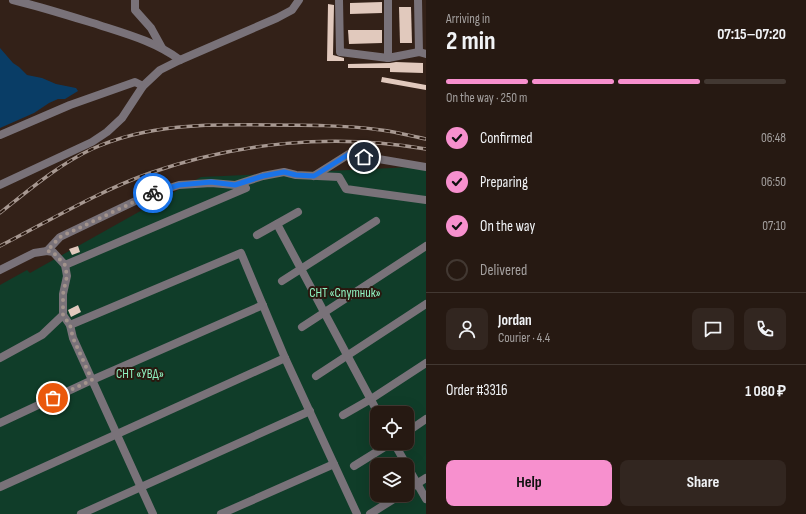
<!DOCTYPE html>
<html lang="en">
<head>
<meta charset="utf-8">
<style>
  :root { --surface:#261912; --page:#322620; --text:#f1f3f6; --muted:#a4a09f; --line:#423832; --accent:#f790ce }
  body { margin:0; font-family:"Sofia Sans Condensed",sans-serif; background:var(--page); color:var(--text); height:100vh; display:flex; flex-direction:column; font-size:15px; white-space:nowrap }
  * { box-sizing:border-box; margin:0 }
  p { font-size:13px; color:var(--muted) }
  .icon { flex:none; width:22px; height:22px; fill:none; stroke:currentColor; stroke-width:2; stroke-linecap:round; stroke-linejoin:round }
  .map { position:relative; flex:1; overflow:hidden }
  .details { display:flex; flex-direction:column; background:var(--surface); width:380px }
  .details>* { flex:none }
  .buttons { position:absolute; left:370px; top:406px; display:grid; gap:8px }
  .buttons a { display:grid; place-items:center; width:44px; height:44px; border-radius:8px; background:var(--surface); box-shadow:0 4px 16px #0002,0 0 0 1px var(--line); font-size:20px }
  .pin { position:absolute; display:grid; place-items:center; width:34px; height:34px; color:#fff; margin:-17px; border:2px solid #fff; border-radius:50%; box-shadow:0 1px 4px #0007 }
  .courier { position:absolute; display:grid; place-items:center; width:40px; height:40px; margin:-20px; border:3px solid #1a73e8; border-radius:50%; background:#fff; color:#222; box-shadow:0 1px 5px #0007 }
  .head em { font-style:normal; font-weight:700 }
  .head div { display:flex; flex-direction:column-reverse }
  .head { display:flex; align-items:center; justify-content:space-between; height:68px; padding:0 20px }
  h1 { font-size:26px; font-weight:700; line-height:30px }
  .bar { display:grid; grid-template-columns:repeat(4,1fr); gap:6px 4px; align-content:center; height:48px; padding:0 20px }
  .bar i { height:5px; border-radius:3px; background:var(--line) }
  .bar .selected { background:var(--accent) }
  .bar p { grid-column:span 4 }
  .line { display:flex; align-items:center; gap:10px; padding:0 20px; border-top:1px solid var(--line) }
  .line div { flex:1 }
  .round { display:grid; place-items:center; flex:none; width:42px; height:42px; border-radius:8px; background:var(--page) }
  ol { padding:0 20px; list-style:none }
  li { display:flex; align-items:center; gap:12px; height:44px }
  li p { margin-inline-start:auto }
  li .icon { padding:4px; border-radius:50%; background:var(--accent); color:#111; stroke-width:4 }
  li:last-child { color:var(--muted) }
  li i { width:22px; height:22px; border:2px solid var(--line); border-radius:50% }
  .button { display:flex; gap:8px; margin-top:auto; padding:8px 20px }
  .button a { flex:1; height:46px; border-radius:8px; background:var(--accent); color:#111; font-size:16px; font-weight:700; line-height:46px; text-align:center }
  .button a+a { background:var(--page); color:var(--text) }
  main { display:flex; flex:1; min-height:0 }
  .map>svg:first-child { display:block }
  .green { fill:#103d29; fill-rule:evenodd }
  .water { fill:#093d66 }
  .building { fill:#e1c9bd }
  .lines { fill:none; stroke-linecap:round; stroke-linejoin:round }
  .minor { stroke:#797279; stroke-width:8 }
  .rail-casing { stroke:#a79891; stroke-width:3.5 }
  .rail { stroke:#29180f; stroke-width:2; stroke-dasharray:6; stroke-linecap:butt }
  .done { stroke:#a2938c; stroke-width:4; stroke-dasharray:0 7.2 }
  .route { stroke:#1a73e8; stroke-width:5 }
  .labels { text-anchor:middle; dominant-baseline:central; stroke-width:4; stroke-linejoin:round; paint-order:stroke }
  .park-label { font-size:13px; fill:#8ff2c0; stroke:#29180f }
</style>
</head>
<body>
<main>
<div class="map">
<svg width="426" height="514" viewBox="0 0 426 514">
  <rect width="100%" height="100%" fill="#332118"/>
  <path class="green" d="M413 167 426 169V514H0V285L27 270 30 273 201 177ZM377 413H407V443H377ZM377 465H407V495H377Z"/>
  <path class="water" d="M0 48 13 63 19 67 27 75 42 78 56 84 76 88 78 91 65 99H58L49 103 34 113 0 128Z"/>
  <g class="building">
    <path d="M382 2V13L350 14V3Z"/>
    <path d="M328 4 334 5 333 55 344 58V61H327Z"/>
    <path d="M399 7H411L412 43H400Z"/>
    <path d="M348 30H382V43L349 44Z"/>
    <path d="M396 62 423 63V73L390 72V68H348V64L390 63Z"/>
    <path d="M382 77 426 85V90L381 82Z"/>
    <path d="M78 246 80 252 72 255 69 249Z"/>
    <path d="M78 305 81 312 71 317 68 310Z"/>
  </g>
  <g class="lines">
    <g class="minor">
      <path d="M13 0C42 7 70 16 99 25 127 34 156 42 180 60"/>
      <path d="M135 0V10L151 28 162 48"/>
      <path d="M339 0 340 52 388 58 419 52 426 54"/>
      <path d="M418 0 419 52"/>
      <path d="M388 58V0"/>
      <path d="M0 135 70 105 135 82 143 86"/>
      <path d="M314 176 349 154 426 167"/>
      <path d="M0 185 92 142 107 132 122 118 143 86 160 70 180 60 277 18 292 10 299 0"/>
      <path d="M277 224 378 413"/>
      <path d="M257 235 298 212"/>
      <path d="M47 251 53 252 65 265 67 276 63 294V315L70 325 73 338 153 514"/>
      <path d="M65 265 246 188"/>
      <path d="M0 270 34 253 47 251 60 237 150 194 179 185 211 183 235 185 263 176 284 172 296 175 339 177 346 189 426 200"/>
      <path d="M282 281 376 221"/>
      <path d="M70 325 241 253 285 358 357 514"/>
      <path d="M302 327 426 246"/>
      <path d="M0 358 42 335 63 315"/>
      <path d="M316 376 426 304"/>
      <path d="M343 415 371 399 426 363"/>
      <path d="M0 423 92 380 263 305"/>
      <path d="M407 432 426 419"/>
      <path d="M394 443 426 499"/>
      <path d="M354 466 391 443"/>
      <path d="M0 487 285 358"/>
      <path d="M407 490 426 478"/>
      <path d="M81 514 310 411"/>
      <path d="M221 514 334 464"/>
      <path d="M370 514 400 495"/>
    </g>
    <g class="rail-casing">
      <g id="rail">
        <path d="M0 213C29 190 58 165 92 149 147 124 207 124 267 125 305 125 344 125 381 130 396 132 411 136 426 139"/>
        <path d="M0 246C49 221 99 191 150 173 239 142 334 133 426 149"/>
      </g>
    </g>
    <use href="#rail" class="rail"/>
  </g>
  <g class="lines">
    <path class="done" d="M53 398 92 380 73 338 70 325 63 315V294L67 276 65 265 53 252 47 251 60 237 153 193"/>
    <path class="route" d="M153 193 179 185 211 182 235 185 263 176 284 172 296 175 314 176 349 154 364 157"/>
  </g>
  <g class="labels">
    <g class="park-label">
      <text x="345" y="293">СНТ «Спутник»</text>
      <text x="140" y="374">СНТ «УВД»</text>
    </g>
  </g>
</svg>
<div class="buttons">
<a><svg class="icon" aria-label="locate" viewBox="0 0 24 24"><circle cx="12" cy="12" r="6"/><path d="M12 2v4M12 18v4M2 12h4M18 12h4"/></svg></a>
<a><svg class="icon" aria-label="layers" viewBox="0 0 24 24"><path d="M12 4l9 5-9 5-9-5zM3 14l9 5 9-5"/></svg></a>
</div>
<div class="pin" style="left:53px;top:398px;background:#ea580c"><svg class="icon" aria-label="bag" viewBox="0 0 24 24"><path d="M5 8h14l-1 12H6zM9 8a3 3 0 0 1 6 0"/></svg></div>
<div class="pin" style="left:364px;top:157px;background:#1f2937"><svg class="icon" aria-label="home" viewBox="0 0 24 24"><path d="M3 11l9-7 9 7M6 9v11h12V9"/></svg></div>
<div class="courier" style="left:153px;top:193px"><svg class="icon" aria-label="bike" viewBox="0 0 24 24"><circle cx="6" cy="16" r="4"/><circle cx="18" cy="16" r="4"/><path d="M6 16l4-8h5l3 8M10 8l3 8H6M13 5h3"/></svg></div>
</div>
<section class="details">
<div class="head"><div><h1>2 min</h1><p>Arriving in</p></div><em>07:15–07:20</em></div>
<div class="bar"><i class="selected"></i><i class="selected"></i><i class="selected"></i><i></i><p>On the way · 250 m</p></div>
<ol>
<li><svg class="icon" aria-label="check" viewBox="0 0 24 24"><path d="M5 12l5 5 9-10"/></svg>Confirmed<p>06:48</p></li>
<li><svg class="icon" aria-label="check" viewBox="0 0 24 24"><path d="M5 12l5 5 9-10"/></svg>Preparing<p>06:50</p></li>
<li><svg class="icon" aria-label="check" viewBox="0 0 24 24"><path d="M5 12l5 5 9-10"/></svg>On the way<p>07:10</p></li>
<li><i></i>Delivered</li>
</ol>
<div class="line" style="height:72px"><a class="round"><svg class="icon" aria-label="person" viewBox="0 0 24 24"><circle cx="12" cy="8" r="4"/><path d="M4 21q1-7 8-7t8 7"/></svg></a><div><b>Jordan</b><p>Courier · 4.4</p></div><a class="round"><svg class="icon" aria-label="chat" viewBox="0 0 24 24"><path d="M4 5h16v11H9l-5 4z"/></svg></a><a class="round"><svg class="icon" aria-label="phone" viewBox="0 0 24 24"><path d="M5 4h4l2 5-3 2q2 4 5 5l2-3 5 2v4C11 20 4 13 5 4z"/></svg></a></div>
<div class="line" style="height:52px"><div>Order #3316</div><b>1 080 ₽</b></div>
<div class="button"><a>Help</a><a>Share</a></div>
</section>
</main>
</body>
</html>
